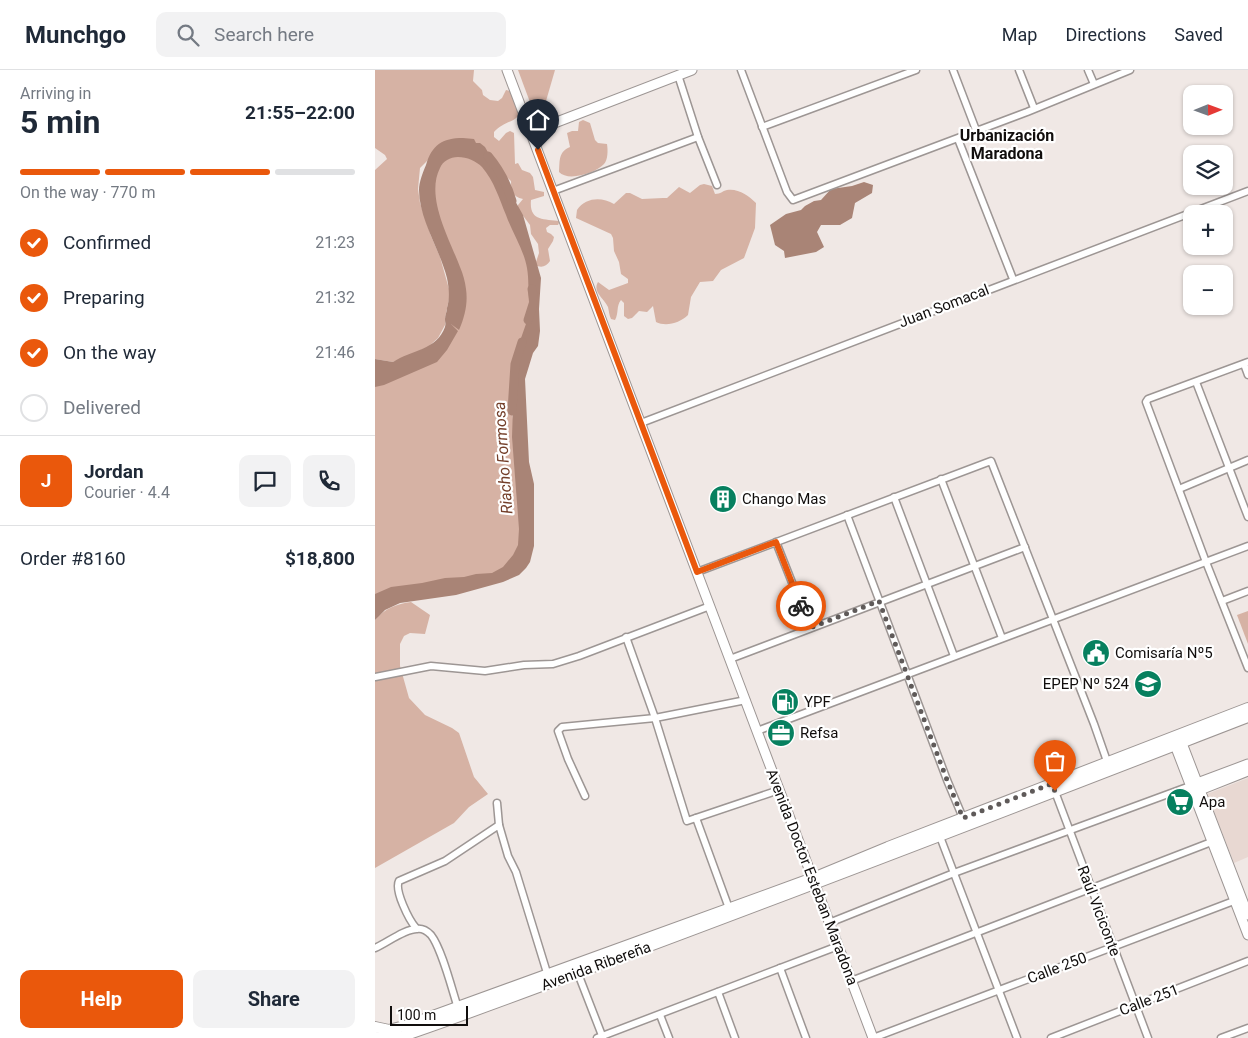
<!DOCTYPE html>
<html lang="en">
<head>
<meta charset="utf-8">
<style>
  :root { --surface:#fff; --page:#f2f2f3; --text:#1f2937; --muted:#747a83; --line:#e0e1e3; --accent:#ea580c }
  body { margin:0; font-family:Roboto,sans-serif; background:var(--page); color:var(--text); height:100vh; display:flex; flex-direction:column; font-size:19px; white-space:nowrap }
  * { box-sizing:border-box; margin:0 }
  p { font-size:16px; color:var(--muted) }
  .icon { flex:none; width:28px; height:28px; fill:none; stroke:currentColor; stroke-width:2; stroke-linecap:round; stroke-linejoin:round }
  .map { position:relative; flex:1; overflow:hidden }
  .side { display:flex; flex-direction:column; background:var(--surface); width:375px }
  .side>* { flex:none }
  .needle { width:32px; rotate:89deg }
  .controls { position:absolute; left:808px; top:15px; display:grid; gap:10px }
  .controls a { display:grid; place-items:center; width:50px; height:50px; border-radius:10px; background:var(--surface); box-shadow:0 1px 4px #0004; font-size:25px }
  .scale { position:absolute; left:15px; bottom:12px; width:78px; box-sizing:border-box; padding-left:5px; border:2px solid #110e0d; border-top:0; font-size:14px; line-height:18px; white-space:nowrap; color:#110e0d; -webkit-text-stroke:4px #fff; paint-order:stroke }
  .pin { position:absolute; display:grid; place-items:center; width:42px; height:42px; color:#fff; margin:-51px -21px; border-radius:50% 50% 50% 0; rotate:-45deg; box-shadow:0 0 5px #0007 }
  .pin .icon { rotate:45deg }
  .courier { position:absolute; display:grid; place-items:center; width:50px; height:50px; margin:-25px; border:4px solid #ea580c; border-radius:50%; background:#fff; color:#222; box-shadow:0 1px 6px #0007 }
  .overview em { font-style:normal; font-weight:700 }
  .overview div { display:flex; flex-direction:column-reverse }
  .overview { display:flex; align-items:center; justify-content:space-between; height:85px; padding:0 20px }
  h1 { font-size:32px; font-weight:700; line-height:38px }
  .bar { display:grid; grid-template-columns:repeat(4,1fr); gap:8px 5px; align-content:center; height:60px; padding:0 20px }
  .bar i { height:6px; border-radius:4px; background:var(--line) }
  .bar .on { background:var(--accent) }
  .bar p { grid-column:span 4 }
  .line { display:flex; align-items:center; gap:12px; padding:0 20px; border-top:1px solid var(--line) }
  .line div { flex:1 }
  .round { display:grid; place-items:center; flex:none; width:52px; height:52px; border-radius:10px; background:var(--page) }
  ol { padding:0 20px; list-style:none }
  li { display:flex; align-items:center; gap:15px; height:55px }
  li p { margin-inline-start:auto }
  li .icon { padding:5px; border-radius:50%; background:var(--accent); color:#fff; stroke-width:4 }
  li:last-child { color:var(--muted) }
  li i { width:28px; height:28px; border:2px solid var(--line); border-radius:50% }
  .cta { display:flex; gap:10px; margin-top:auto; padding:10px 20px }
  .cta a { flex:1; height:58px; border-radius:10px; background:var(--accent); color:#fff; font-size:20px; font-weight:700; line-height:58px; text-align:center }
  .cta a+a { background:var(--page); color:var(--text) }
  header { display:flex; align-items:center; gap:30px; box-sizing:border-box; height:70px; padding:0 25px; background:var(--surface); border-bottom:1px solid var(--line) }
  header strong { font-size:24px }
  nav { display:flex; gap:28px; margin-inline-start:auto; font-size:18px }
  .search { width:350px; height:45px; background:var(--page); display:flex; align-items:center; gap:12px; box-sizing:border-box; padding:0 18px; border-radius:10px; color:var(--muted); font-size:19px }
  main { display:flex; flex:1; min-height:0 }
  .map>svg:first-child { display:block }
  .built { fill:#e8d8d2 }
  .green { fill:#d6b2a4 }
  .water { fill:#a98476 }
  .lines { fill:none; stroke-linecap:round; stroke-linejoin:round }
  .river { stroke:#a98476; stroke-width:9 }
  .minor-casing { stroke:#9d9694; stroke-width:9 }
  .secondary-casing { stroke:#9d9694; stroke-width:11 }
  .primary-casing { stroke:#9d9694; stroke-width:12 }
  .minor { stroke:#fff; stroke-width:6 }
  .secondary { stroke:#fff; stroke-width:9 }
  .primary { stroke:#fff; stroke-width:10 }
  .done { stroke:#5f5a59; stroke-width:5; stroke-dasharray:0 9 }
  .route { stroke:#ea580c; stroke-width:6 }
  .labels { text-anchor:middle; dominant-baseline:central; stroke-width:4.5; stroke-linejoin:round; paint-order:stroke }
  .street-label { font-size:15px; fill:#110e0d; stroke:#fff }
  .poi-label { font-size:15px; fill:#110e0d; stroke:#fff; text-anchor:start }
  .neighbourhood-label { font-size:16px; font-weight:bold; fill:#110e0d; stroke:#fff }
  .water-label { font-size:16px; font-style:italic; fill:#743f2a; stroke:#fff }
</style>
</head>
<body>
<header>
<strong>Munchgo</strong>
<div class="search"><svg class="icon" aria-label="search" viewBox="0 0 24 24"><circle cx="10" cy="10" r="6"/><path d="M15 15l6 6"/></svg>Search here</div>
<nav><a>Map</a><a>Directions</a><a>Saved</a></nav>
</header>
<main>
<section class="side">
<div class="overview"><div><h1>5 min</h1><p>Arriving in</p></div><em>21:55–22:00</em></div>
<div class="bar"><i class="on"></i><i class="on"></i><i class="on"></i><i></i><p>On the way · 770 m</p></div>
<ol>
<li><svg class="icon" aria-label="check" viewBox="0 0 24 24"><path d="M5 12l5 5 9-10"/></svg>Confirmed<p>21:23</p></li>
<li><svg class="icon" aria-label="check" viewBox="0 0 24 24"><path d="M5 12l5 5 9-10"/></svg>Preparing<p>21:32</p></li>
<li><svg class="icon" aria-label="check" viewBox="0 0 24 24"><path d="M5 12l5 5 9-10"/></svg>On the way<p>21:46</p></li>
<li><i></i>Delivered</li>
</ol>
<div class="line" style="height:90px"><b class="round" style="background:var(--accent);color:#fff">J</b><div><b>Jordan</b><p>Courier · 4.4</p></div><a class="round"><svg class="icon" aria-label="chat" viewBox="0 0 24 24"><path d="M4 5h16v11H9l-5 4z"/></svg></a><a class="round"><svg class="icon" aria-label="phone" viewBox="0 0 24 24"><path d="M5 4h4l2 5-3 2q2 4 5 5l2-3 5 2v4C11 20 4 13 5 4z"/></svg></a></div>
<div class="line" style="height:65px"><div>Order #8160</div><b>$18,800</b></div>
<div class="cta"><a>Help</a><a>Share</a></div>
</section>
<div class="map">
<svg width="873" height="968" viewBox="0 0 873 968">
  <rect width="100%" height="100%" fill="#f0e8e5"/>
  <path class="built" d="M873 708V787L859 793 832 724Z"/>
  <g class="green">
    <path d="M0 0H99L98 11 107 20 108 25 115 30 123 31 127 28 131 20 135 21C157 56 134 45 119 62V67L124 71 131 63 135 61 139 63 140 94 143 93 147 100 155 103 158 107 160 120 169 122V126L156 130C154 151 168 149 185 151L183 155H175L171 158 172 162 176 164 179 167 178 171 173 179 175 191C171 197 166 198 160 195L164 183 163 174 156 164 155 155 143 139V135L148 129C137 127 136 120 136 111L124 100 153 183 159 231 140 294 137 339 149 464 131 501 0 540V310L38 292 74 263 79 248 81 234 53 136 57 86 45 98 43 119 45 133 56 166 65 187 74 219V229L70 248V255L63 268 53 277 18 292 0 289V100L12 89 10 85 0 78Z"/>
    <path d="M143 0H180L171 31 159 43Z"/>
    <path d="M208 50 215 53 220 70 223 73 232 74C233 80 233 90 229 94 221 103 193 112 184 102 185 91 183 82 195 77L192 63 197 61H203L204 52Z"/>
    <path d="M329 114 337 116 340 124C346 124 347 121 352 120 363 118 374 126 381 133L380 158 369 188 346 200 338 211 325 212 316 227 313 245C305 253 291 257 281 252L278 236 272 242 264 241 257 248 253 249 249 246V233L246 230C241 236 244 243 240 250L236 249C234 245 234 241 233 237 229 228 217 222 223 212L234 220 253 213V209L246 204 244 192 239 181 238 168 236 164 201 148 202 140C211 127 227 127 239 134L251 123H255L267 129 288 128H292L304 117 315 123 325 115Z"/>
    <path d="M36 532 55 545 50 564 35 563 29 566 25 574V596L34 628 50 645 77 658 84 663 99 707 113 724 94 737 79 753 0 798V550C10 538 22 534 36 532Z"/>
    <path d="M873 541V574L862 545Z"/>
  </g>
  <g class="water">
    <path d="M88 68 99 69 101 73H105L110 77 148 145 166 208 164 239 165 261 163 276 158 283 150 309 154 392 159 414V476L155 492 151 498 144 505 128 512 81 525 25 533 10 540 0 550V524L16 517 47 513 70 508 89 507 101 504 117 503 128 497 138 485 143 475 144 459 137 367 139 307 145 271 159 231 154 232C153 221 154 209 152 198 149 180 137 162 131 145 124 128 119 111 107 97 101 91 92 87 83 87 75 87 68 91 65 98 50 127 75 170 85 197 88 204 90 211 91 219 93 233 90 246 84 260L76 254 83 261 72 280 62 292 9 315 0 317V289L18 292C36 280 62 280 70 257 71 253 70 253 70 249 70 245 72 242 72 238 75 228 74 218 72 208 65 180 44 149 44 120 44 112 48 102 51 95 57 75 67 68 88 68Z"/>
    <path d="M489 112 498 115 497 123 480 133 477 148 465 155H446L442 162 449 177 441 182 410 188 409 181 400 175 395 155 411 144 426 140 430 136 439 131 446 130 456 119 477 116Z"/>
  </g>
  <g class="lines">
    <g class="river">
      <path d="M113 86C124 99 132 114 137 131"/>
      <path d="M153 250 159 231 157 219"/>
      <path d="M137 341 140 294 147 272"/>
    </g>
    <g class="minor-casing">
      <g id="minor">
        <path d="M366 0 412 122 418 130 652 42 755 0"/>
        <path d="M578 0 601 60"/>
        <path d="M644 0 659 38"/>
        <path d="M713 0 719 14"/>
        <path d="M303 5 323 67 342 115"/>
        <path d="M387 57 541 0"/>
        <path d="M583 69 638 209"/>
        <path d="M178 121 323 67"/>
        <path d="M873 292 773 329 771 332 831 492 873 598"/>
        <path d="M869 294 873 305"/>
        <path d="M821 312 873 447"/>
        <path d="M266 353 873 121"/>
        <path d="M566 409 627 568"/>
        <path d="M804 419 873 390"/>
        <path d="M519 427 579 586"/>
        <path d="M472 445 572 710 588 748"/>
        <path d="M401 472 435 558"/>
        <path d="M322 502 616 391 719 654 733 694"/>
        <path d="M847 531 873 521"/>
        <path d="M251 567 280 648 312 751 404 720"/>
        <path d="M355 589 650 477"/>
        <path d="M0 607 56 596 110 601 149 595 178 594 204 586 335 536"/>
        <path d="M382 661 873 476"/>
        <path d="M679 719 773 968"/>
        <path d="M210 726 193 689 183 661 187 657 280 648 371 630"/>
        <path d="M122 733 124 755"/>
        <path d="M321 748 355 841"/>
        <path d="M564 764 642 968"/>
        <path d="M454 853 579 803 815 716"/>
        <path d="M41 858C34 850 19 820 24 811L70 791 124 755 133 786 141 802 173 906"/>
        <path d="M0 878C12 873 29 859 42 859 48 858 52 861 56 865 67 879 77 920 83 938"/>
        <path d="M405 898 431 968"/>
        <path d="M202 901 228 968"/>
        <path d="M476 911 839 771"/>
        <path d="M343 922 360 968"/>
        <path d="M285 945 294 968"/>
        <path d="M222 968 463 876"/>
        <path d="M498 968 864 829"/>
        <path d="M676 968 873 891"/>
        <path d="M846 968 873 958"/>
      </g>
    </g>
    <g class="secondary-casing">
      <g id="secondary">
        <path d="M132 0 498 968"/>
        <path d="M156 62 317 0"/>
        <path d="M805 668 873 845"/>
        <path d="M798 670 873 865"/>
        <path d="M817 715 873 694"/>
        <path d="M820 722 873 701"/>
      </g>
    </g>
    <g class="primary-casing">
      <g id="primary">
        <path d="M0 957 14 960 33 955 438 808 513 777 873 638"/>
        <path d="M0 967 16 968 28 966C99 942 168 915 237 890 450 811 661 729 873 647"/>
      </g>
    </g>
    <use href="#minor" class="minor"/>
    <use href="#secondary" class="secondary"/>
    <use href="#primary" class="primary"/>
  </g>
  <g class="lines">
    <path class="done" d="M426 536 435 558 504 531 572 710 588 748 676 714 680 721"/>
    <path class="route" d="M163 80 322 502 401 472 426 536"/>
  </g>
  <defs>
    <g id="building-disc" transform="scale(1.4375)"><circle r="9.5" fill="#07805f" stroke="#fff"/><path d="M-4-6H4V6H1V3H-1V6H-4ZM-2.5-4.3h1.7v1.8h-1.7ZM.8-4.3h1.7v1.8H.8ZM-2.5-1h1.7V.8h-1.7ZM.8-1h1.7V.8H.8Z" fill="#fff"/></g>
    <g id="civic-disc" transform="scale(1.4375)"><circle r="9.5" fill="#07805f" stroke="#fff"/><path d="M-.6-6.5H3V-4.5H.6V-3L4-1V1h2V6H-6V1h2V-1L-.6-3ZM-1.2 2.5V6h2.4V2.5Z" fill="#fff"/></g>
    <g id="school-disc" transform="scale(1.4375)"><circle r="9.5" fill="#07805f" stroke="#fff"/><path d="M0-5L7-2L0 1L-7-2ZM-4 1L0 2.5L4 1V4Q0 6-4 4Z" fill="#fff"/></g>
    <g id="fuel-disc" transform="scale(1.4375)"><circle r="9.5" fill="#07805f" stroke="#fff"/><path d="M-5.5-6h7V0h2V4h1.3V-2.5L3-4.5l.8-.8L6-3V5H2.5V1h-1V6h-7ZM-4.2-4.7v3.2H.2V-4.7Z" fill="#fff"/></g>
    <g id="office-disc" transform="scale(1.4375)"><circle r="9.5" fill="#07805f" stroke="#fff"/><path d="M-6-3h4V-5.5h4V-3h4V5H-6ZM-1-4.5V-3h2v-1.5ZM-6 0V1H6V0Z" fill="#fff"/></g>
    <g id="supermarket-disc" transform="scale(1.4375)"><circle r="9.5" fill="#07805f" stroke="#fff"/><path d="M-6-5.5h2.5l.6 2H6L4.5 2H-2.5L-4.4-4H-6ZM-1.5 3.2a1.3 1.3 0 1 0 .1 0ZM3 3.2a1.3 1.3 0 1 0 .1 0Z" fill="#fff"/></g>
  </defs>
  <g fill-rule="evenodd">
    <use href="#building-disc" x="348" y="429"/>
    <use href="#civic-disc" x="721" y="583"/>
    <use href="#school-disc" x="773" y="614"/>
    <use href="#fuel-disc" x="410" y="632"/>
    <use href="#office-disc" x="406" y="663"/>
    <use href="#supermarket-disc" x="805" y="732"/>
  </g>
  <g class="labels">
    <g class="street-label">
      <text transform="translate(569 236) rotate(-21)">Juan Somacal</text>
      <text transform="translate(437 807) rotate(69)">Avenida Doctor Esteban Maradona</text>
      <text transform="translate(724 841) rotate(69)">Raúl Viciconte</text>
      <text transform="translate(221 896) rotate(-20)">Avenida Ribereña</text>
      <text transform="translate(682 898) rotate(-21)">Calle 250</text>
      <text transform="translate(774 930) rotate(-21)">Calle 251</text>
    </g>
    <g class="poi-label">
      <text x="367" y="429">Chango Mas</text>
      <text x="740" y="583">Comisaría Nº5</text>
      <text x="754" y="614" text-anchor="end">EPEP Nº 524</text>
      <text x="429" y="632">YPF</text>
      <text x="425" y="663">Refsa</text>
      <text x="824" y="732">Apa</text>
    </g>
    <g class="neighbourhood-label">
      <text x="632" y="65">Urbanización<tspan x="632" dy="18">Maradona</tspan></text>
    </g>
    <g class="water-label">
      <text transform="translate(128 388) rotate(-94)">Riacho Formosa</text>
    </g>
  </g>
</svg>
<div class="controls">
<a><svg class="needle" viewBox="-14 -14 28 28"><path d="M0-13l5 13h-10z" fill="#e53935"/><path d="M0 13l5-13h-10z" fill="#747a83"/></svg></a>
<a><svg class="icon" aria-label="layers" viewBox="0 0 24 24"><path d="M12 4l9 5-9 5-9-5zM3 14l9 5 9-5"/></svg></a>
<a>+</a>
<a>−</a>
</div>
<div class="scale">100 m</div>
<div class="pin" style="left:680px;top:721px;background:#ea580c"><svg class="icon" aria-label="bag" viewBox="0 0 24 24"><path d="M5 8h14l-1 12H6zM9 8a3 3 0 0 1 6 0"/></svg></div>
<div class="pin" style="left:163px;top:80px;background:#1f2937"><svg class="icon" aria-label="home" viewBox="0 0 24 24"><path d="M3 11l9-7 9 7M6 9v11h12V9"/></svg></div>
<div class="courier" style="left:426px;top:536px"><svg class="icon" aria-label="bike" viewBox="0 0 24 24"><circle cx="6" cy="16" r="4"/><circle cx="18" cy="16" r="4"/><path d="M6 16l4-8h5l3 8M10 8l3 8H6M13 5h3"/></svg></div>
</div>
</main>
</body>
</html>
